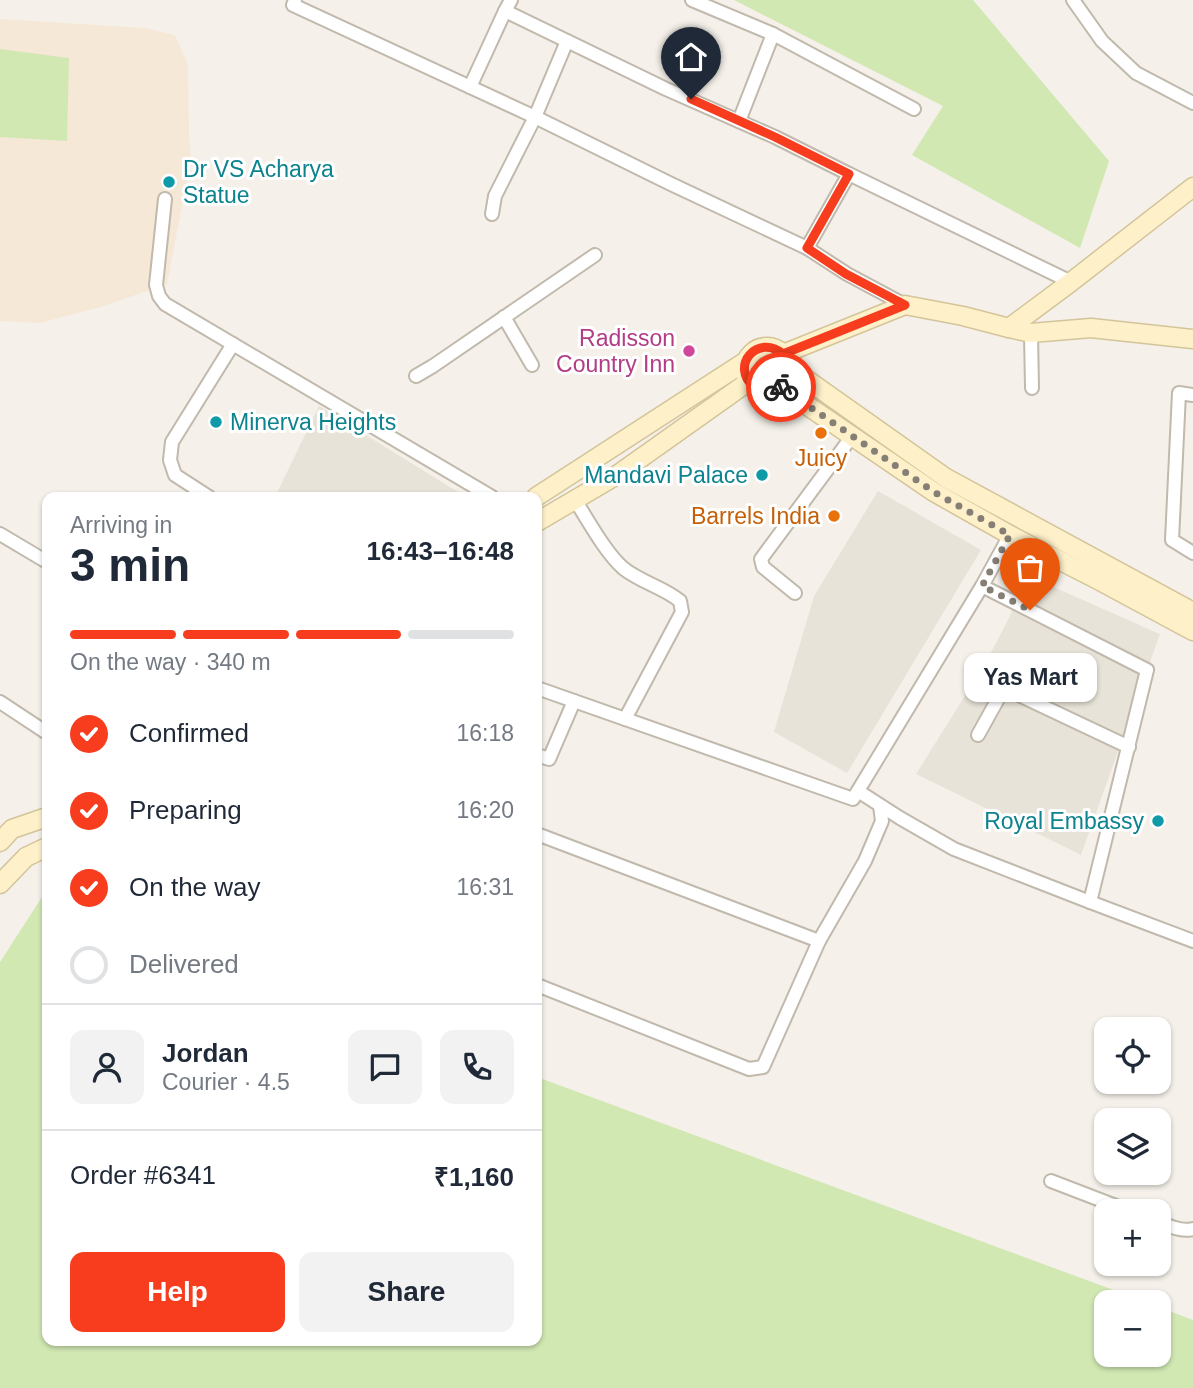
<!DOCTYPE html>
<html lang="en">
<head>
<meta charset="utf-8">
<style>
  :root { --surface:#fff; --page:#f2f2f3; --text:#1f2937; --muted:#747a83; --line:#e0e1e3; --accent:#f73d1e }
  body { margin:0; font-family:Helvetica,sans-serif; background:var(--page); color:var(--text); height:100vh; display:flex; flex-direction:column; font-size:26px; white-space:nowrap }
  * { box-sizing:border-box; margin:0 }
  p { font-size:23px; color:var(--muted) }
  .icon { flex:none; width:38px; height:38px; fill:none; stroke:currentColor; stroke-width:2; stroke-linecap:round; stroke-linejoin:round }
  .map { position:relative; flex:1; overflow:hidden }
  .side { position:absolute; left:42px; top:492px; width:500px; height:854px; display:flex; flex-direction:column; background:var(--surface); border-radius:14px; box-shadow:0 2px 5px #0004 }
  .side>* { flex:none }
  .tools { position:absolute; left:1094px; top:1017px; display:grid; gap:14px }
  .tools a { display:grid; place-items:center; width:77px; height:77px; border-radius:14px; background:var(--surface); box-shadow:0 2px 5px #0004; font-size:35px }
  .pin { position:absolute; display:grid; place-items:center; width:60px; height:60px; color:#fff; margin:-72px -30px; border-radius:50% 50% 50% 0; rotate:-45deg; box-shadow:0 0 7px #0007 }
  .pin .icon { rotate:45deg }
  .courier { position:absolute; display:grid; place-items:center; width:70px; height:70px; margin:-35px; border:5px solid #f73d1e; border-radius:50%; background:#fff; color:#222; box-shadow:0 2px 9px #0007 }
  .bubble { position:absolute; height:49px; border-radius:14px; background:var(--surface); box-shadow:0 2px 5px #0004; font-size:23px; font-weight:800; line-height:49px; text-align:center }
  .head em { font-style:normal; font-weight:800 }
  .head div { display:flex; flex-direction:column-reverse }
  .head { display:flex; align-items:center; justify-content:space-between; height:119px; padding:0 28px }
  h1 { font-size:46px; font-weight:800; line-height:52px }
  .bar { display:grid; grid-template-columns:repeat(4,1fr); gap:10px 7px; align-content:center; height:84px; padding:0 28px }
  .bar i { height:9px; border-radius:5px; background:var(--line) }
  .bar .current { background:var(--accent) }
  .bar p { grid-column:span 4 }
  .line { display:flex; align-items:center; gap:18px; padding:0 28px; border-top:2px solid var(--line) }
  .line div { flex:1 }
  .round { display:grid; place-items:center; flex:none; width:74px; height:74px; border-radius:14px; background:var(--page) }
  ol { padding:0 28px; list-style:none }
  li { display:flex; align-items:center; gap:21px; height:77px }
  li p { margin-inline-start:auto }
  li .icon { padding:7px; border-radius:50%; background:var(--accent); color:#fff; stroke-width:4 }
  li:last-child { color:var(--muted) }
  li i { width:38px; height:38px; border:4px solid var(--line); border-radius:50% }
  .primary-button { display:flex; gap:14px; margin-top:auto; padding:14px 28px }
  .primary-button a { flex:1; height:80px; border-radius:14px; background:var(--accent); color:#fff; font-size:28px; font-weight:800; line-height:80px; text-align:center }
  .primary-button a+a { background:var(--page); color:var(--text) }
  .map>svg:first-child { display:block }
  .residential { fill:#e8e3d8 }
  .commercial { fill:#f6e8d6 }
  .green { fill:#d1e8b3 }
  .lines { fill:none; stroke-linecap:round; stroke-linejoin:round }
  .street-casing { stroke:#c0b9ac; stroke-width:16 }
  .secondary-casing { stroke:#d4c49a; stroke-width:21 }
  .street { stroke:#fff; stroke-width:12 }
  .secondary { stroke:#fef1ca; stroke-width:18 }
  .done { stroke:#857f76; stroke-width:7; stroke-dasharray:0 12.6 }
  .route { stroke:#f73d1e; stroke-width:9 }
  .culture-dot { fill:#0f9aa8; stroke:#fff; stroke-width:2.5 }
  .hotel-dot { fill:#d1479c; stroke:#fff; stroke-width:2.5 }
  .food-dot { fill:#e8710a; stroke:#fff; stroke-width:2.5 }
  .labels { text-anchor:middle; dominant-baseline:central; stroke-width:6; stroke-linejoin:round; paint-order:stroke }
  .culture-label { font-size:23px; fill:#0d838f; stroke:#fff; text-anchor:start }
  .hotel-label { font-size:23px; fill:#b23c85; stroke:#fff; text-anchor:end }
  .food-label { font-size:23px; fill:#c56008; stroke:#fff }
</style>
</head>
<body>
<div class="map">
<svg width="1193" height="1388" viewBox="0 0 1193 1388">
  <rect width="100%" height="100%" fill="#f5f1ea"/>
  <g class="residential">
    <path d="M319 406 466 497H275Z"/>
    <path d="M878 491 981 550 847 773 774 732 814 596Z"/>
    <path d="M1024 574 1160 634 1081 855 916 774 986 662 1010 616Z"/>
  </g>
  <path class="commercial" d="M0 19 145 28 175 35 188 65 189 135 191 159 167 284 101 307 40 323 0 321Z"/>
  <g class="green">
    <path d="M734 0H973L1109 161 1080 248 912 155 943 106Z"/>
    <path d="M0 49 69 58 67 141 0 137Z"/>
    <path d="M44 894 47 895V1340H537V1077L1146 1302H1106V1354H1158L1159 1307 1193 1320V1388H0V962Z"/>
  </g>
  <g class="lines">
    <g class="street-casing">
      <g id="street">
        <path d="M295 0 293 5 535 117 671 184 807 248 847 274 905 305"/>
        <path d="M511 0 505 11 666 89 775 137 849 174 807 248"/>
        <path d="M692 0 773 34"/>
        <path d="M1073 0 1102 41 1136 73 1193 103"/>
        <path d="M470 87 505 11"/>
        <path d="M739 121 773 34 914 109"/>
        <path d="M849 174 1071 282"/>
        <path d="M165 199 156 285 159 296 165 304 492 497"/>
        <path d="M492 214 495 196 535 117 567 41"/>
        <path d="M504 317 532 365"/>
        <path d="M1031 333 1032 388"/>
        <path d="M416 376 433 366 595 255"/>
        <path d="M1193 395 1179 393 1172 540 1193 553"/>
        <path d="M209 497 175 475 170 460 172 442 233 344"/>
        <path d="M575 500C588 520 605 552 623 568 640 582 663 587 680 601L682 612 625 719"/>
        <path d="M0 534 47 562"/>
        <path d="M795 593 763 567 761 559 853 435"/>
        <path d="M537 688 853 799 982 586 1010 535"/>
        <path d="M0 702 47 733"/>
        <path d="M978 735 1004 688 1129 747"/>
        <path d="M537 755 549 759 574 701"/>
        <path d="M858 791 900 818 954 849 1090 902 1147 670 982 586"/>
        <path d="M537 834 819 941"/>
        <path d="M1090 902 1193 941"/>
        <path d="M537 985 749 1069 763 1067 819 941 865 861 882 821 880 806"/>
        <path d="M1051 1181 1129 1211"/>
        <path d="M1158 1222C1170 1226 1181 1232 1193 1229"/>
      </g>
    </g>
    <g class="secondary-casing">
      <g id="secondary">
        <path d="M1009 328 1031 333 1091 328 1193 339"/>
        <circle cx="767" cy="369" r="22"/>
        <path d="M783 354 905 305 963 316 1009 328 1071 282 1193 187"/>
        <path d="M789 367 946 478 1193 612"/>
        <path d="M780 387 934 492 1010 535 1100 581 1193 631"/>
        <path d="M536 497 746 361"/>
        <path d="M537 522 617 475 748 382"/>
        <path d="M0 842 12 829 47 817"/>
        <path d="M0 884 26 857 47 847"/>
      </g>
    </g>
    <use href="#street" class="street"/>
    <use href="#secondary" class="secondary"/>
  </g>
  <g class="lines">
    <path class="done" d="M781 387 934 492 1010 535 982 586 1030 610"/>
    <path class="route" d="M691 99 775 137 849 174 807 248 846 274 905 305 783 354C758 333 729 366 754 387 763 394 771 392 781 387"/>
  </g>
  <g class="culture-dot">
    <circle cx="169" cy="182" r="7"/>
    <circle cx="216" cy="422" r="7"/>
    <circle cx="762" cy="475" r="7"/>
    <circle cx="1158" cy="821" r="7"/>
  </g>
  <circle class="hotel-dot" cx="689" cy="351" r="7"/>
  <g class="food-dot">
    <circle cx="821" cy="433" r="7"/>
    <circle cx="834" cy="516" r="7"/>
  </g>
  <g class="labels">
    <g class="culture-label">
      <text x="183" y="169">Dr VS Acharya<tspan x="183" dy="26">Statue</tspan></text>
      <text x="230" y="422">Minerva Heights</text>
      <text x="748" y="475" text-anchor="end">Mandavi Palace</text>
      <text x="1144" y="821" text-anchor="end">Royal Embassy</text>
    </g>
    <g class="hotel-label">
      <text x="675" y="338">Radisson<tspan x="675" dy="26">Country Inn</tspan></text>
    </g>
    <g class="food-label">
      <text x="821" y="458">Juicy</text>
      <text x="820" y="516" text-anchor="end">Barrels India</text>
    </g>
  </g>
</svg>
<div class="tools">
<a><svg class="icon" aria-label="locate" viewBox="0 0 24 24"><circle cx="12" cy="12" r="6"/><path d="M12 2v4M12 18v4M2 12h4M18 12h4"/></svg></a>
<a><svg class="icon" aria-label="layers" viewBox="0 0 24 24"><path d="M12 4l9 5-9 5-9-5zM3 14l9 5 9-5"/></svg></a>
<a>+</a>
<a>−</a>
</div>
<div class="pin" style="left:1030px;top:610px;background:#ea580c"><svg class="icon" aria-label="bag" viewBox="0 0 24 24"><path d="M5 8h14l-1 12H6zM9 8a3 3 0 0 1 6 0"/></svg></div>
<div class="pin" style="left:691px;top:99px;background:#1f2937"><svg class="icon" aria-label="home" viewBox="0 0 24 24"><path d="M3 11l9-7 9 7M6 9v11h12V9"/></svg></div>
<div class="courier" style="left:781px;top:387px"><svg class="icon" aria-label="bike" viewBox="0 0 24 24"><circle cx="6" cy="16" r="4"/><circle cx="18" cy="16" r="4"/><path d="M6 16l4-8h5l3 8M10 8l3 8H6M13 5h3"/></svg></div>
<div class="bubble" style="left:964px;top:653px;width:133px">Yas Mart</div>
<section class="side">
<div class="head"><div><h1>3 min</h1><p>Arriving in</p></div><em>16:43–16:48</em></div>
<div class="bar"><i class="current"></i><i class="current"></i><i class="current"></i><i></i><p>On the way · 340 m</p></div>
<ol>
<li><svg class="icon" aria-label="check" viewBox="0 0 24 24"><path d="M5 12l5 5 9-10"/></svg>Confirmed<p>16:18</p></li>
<li><svg class="icon" aria-label="check" viewBox="0 0 24 24"><path d="M5 12l5 5 9-10"/></svg>Preparing<p>16:20</p></li>
<li><svg class="icon" aria-label="check" viewBox="0 0 24 24"><path d="M5 12l5 5 9-10"/></svg>On the way<p>16:31</p></li>
<li><i></i>Delivered</li>
</ol>
<div class="line" style="height:126px"><a class="round"><svg class="icon" aria-label="person" viewBox="0 0 24 24"><circle cx="12" cy="8" r="4"/><path d="M4 21q1-7 8-7t8 7"/></svg></a><div><b>Jordan</b><p>Courier · 4.5</p></div><a class="round"><svg class="icon" aria-label="chat" viewBox="0 0 24 24"><path d="M4 5h16v11H9l-5 4z"/></svg></a><a class="round"><svg class="icon" aria-label="phone" viewBox="0 0 24 24"><path d="M5 4h4l2 5-3 2q2 4 5 5l2-3 5 2v4C11 20 4 13 5 4z"/></svg></a></div>
<div class="line" style="height:91px"><div>Order #6341</div><b>₹1,160</b></div>
<div class="primary-button"><a>Help</a><a>Share</a></div>
</section>
</div>
</body>
</html>
